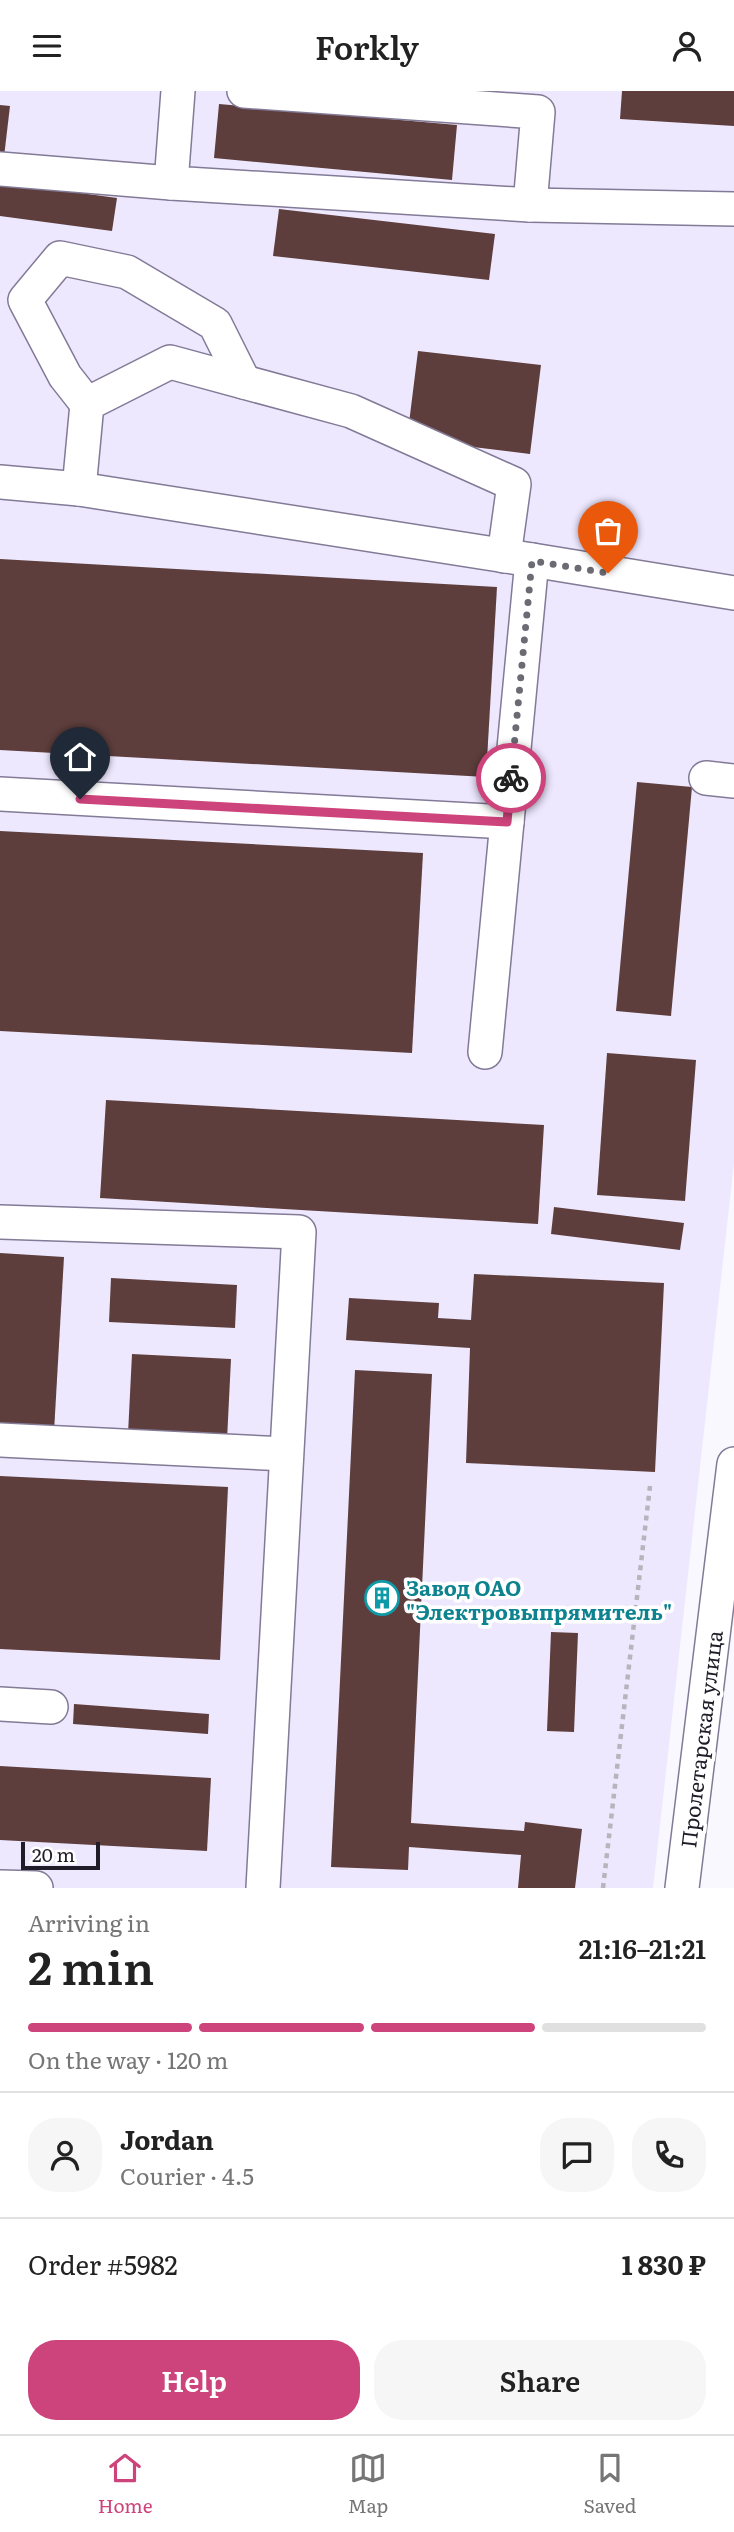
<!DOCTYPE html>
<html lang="en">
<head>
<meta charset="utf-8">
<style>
  :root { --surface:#fff; --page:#f6f6f6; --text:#222; --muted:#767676; --line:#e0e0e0; --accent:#cd437b }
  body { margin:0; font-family:Literata,serif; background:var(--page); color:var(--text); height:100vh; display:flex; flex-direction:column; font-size:26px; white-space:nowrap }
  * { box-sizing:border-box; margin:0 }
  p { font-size:23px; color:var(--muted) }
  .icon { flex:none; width:38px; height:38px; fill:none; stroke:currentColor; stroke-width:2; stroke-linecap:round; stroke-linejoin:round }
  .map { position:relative; height:1797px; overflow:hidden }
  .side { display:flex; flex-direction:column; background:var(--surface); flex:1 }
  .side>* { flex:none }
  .scale { position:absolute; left:21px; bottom:18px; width:79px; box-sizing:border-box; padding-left:7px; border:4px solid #201d28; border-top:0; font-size:19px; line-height:24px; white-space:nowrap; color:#201d28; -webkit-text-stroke:5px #fff; paint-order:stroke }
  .pin { position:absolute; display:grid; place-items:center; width:60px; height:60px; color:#fff; margin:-72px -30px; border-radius:50% 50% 50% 0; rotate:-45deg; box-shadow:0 0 7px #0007 }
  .pin .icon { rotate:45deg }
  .courier { position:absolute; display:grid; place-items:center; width:70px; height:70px; margin:-35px; border:5px solid #cd437b; border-radius:50%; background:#fff; color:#222; box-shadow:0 2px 9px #0007 }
  .headline em { font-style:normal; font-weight:600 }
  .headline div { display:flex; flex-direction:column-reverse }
  .headline { display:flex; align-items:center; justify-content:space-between; height:119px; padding:0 28px }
  h1 { font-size:46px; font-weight:600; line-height:52px }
  .bar { display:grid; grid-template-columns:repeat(4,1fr); gap:10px 7px; align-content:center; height:84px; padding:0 28px }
  .bar i { height:9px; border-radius:5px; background:var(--line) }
  .bar .active { background:var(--accent) }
  .bar p { grid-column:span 4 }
  .line { display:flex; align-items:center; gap:18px; padding:0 28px; border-top:2px solid var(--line) }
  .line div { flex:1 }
  .round { display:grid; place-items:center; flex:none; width:74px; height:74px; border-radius:28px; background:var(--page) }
  .action { display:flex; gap:14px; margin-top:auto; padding:14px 28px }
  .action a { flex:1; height:80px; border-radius:28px; background:var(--accent); color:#fff; font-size:28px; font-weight:600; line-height:80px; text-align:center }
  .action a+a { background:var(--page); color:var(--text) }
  header { display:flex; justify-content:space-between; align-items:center; height:91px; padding:0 28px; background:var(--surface); font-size:32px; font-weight:600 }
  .dock { display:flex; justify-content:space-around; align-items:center; height:98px; border-top:2px solid var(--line); background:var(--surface); font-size:19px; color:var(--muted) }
  .dock a { display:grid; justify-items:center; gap:4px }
  .dock .active { color:var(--accent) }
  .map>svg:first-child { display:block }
  .built { fill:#eee8ff }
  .building { fill:#5d3e3c }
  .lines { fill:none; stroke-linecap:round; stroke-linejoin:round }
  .minor-casing { stroke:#827a96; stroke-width:36 }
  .path { stroke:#b6b5bc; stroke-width:4.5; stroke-dasharray:5 5; stroke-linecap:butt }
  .minor { stroke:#fff; stroke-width:33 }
  .done { stroke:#6c6a73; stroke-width:7; stroke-dasharray:0 12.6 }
  .route { stroke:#cd437b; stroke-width:9 }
  .labels { text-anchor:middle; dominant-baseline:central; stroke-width:7; stroke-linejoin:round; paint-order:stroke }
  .culture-label { font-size:21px; font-weight:bold; fill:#0d838f; stroke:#fff; text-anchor:start }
  .street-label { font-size:21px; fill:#201d28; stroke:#fff }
</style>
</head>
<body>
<header><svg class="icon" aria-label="menu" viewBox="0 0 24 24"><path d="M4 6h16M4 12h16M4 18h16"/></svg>Forkly<svg class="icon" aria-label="person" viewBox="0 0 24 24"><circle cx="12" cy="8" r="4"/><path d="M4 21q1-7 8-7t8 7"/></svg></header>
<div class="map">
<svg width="734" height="1797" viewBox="0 0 734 1797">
  <rect width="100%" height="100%" fill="#f9f8fe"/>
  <path class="built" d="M0 0H734V1072L653 1797H0Z"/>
  <g class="building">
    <path d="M622 0H734V35L620 28Z"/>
    <path d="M219 13 457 34 452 89 214 67Z"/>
    <path d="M0 14 10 15 4 66H0Z"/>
    <path d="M0 91 117 107 112 140 0 125Z"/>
    <path d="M279 118 495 143 489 189 273 165Z"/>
    <path d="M418 260 541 274 530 363 407 348Z"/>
    <path d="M0 468 497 496 486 686 0 659Z"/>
    <path d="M637 691 692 696 671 925 616 920Z"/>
    <path d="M0 740 423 762 412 962 0 940Z"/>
    <path d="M607 962 696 969 685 1110 597 1104Z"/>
    <path d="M106 1009 544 1034 538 1133 100 1107Z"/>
    <path d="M554 1116 684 1132 680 1159 551 1143Z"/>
    <path d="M0 1162 64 1166 54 1341 0 1338Z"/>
    <path d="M474 1183 664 1192 655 1381 466 1372 470 1257 346 1249 349 1207 439 1212 438 1227 471 1229Z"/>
    <path d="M111 1187 237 1194 235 1237 109 1231Z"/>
    <path d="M132 1263 231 1268 227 1349 128 1343Z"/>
    <path d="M355 1279 432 1283 411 1732 524 1740 525 1731 582 1738 575 1797H518L521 1764 409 1756 408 1779 331 1776Z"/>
    <path d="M0 1385 228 1396 220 1569 0 1558Z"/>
    <path d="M551 1541 578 1542 574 1641 547 1640Z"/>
    <path d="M74 1613 209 1623 208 1643 73 1633Z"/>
    <path d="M0 1675 211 1687 207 1760 0 1749Z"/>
  </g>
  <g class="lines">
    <g class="minor-casing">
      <g id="minor">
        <path d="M178 0 171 92 530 114 734 118"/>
        <path d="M244 0 538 21 530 114"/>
        <path d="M0 78 171 92"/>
        <path d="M87 313 65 285 25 209 60 167 127 181 215 233 244 291"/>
        <path d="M0 391 79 398 532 469 485 961"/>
        <path d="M79 398 87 313 170 271 351 320 514 393 504 465"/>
        <path d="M532 469 734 502"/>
        <path d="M706 687 734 690"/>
        <path d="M0 703 507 731"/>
        <path d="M0 1131 299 1141 263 1797"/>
        <path d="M0 1349 286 1363"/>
        <path d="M0 1613 51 1616"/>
        <path d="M0 1796 36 1797"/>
        <path d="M682 1797 734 1373"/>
      </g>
    </g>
    <path class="path" d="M603 1797 650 1395"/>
    <use href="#minor" class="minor"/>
  </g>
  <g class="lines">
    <path class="done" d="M511 687 532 470 608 482"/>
    <path class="route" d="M80 708 507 731 511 687"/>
  </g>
  <defs>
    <g id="building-ring" transform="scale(1.75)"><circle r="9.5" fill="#fff" stroke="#0f9aa8" stroke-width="1.5"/><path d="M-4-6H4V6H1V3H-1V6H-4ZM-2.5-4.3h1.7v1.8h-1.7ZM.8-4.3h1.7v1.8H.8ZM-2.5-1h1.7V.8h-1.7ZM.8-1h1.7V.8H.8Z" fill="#0f9aa8"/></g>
  </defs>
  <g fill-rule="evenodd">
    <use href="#building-ring" x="382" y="1507"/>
  </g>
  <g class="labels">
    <g class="culture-label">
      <text x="406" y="1495">Завод ОАО<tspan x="406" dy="24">"Электровыпрямитель"</tspan></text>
    </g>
    <g class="street-label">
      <text transform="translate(700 1648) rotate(-83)">Пролетарская улица</text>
    </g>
  </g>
</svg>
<div class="scale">20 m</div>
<div class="pin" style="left:608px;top:482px;background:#ea580c"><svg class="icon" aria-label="bag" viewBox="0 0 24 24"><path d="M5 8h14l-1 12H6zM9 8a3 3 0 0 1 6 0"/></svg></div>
<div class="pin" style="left:80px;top:708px;background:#1f2937"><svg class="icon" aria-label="home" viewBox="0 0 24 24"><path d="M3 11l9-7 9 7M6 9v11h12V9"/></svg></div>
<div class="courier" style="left:511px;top:687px"><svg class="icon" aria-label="bike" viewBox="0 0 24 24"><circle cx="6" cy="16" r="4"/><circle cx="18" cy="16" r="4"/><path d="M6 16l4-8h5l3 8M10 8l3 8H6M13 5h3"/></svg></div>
</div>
<section class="side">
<div class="headline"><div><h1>2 min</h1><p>Arriving in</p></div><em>21:16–21:21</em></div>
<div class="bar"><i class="active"></i><i class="active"></i><i class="active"></i><i></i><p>On the way · 120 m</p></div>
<div class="line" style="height:126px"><a class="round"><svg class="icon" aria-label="person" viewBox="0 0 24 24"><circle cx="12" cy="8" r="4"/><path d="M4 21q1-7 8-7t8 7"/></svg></a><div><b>Jordan</b><p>Courier · 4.5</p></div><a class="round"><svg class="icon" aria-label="chat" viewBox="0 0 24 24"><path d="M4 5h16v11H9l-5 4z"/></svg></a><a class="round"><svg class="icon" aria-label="phone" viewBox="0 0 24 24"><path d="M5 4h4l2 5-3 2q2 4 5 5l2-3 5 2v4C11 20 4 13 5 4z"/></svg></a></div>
<div class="line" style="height:91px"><div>Order #5982</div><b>1 830 ₽</b></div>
<div class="action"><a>Help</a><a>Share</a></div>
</section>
<nav class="dock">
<a class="active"><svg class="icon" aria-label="home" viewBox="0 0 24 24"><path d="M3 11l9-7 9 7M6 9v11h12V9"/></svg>Home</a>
<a><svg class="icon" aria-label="map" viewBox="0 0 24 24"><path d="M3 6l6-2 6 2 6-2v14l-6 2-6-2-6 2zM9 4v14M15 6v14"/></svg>Map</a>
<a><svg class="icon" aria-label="saved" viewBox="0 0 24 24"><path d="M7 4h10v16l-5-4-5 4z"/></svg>Saved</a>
</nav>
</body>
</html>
